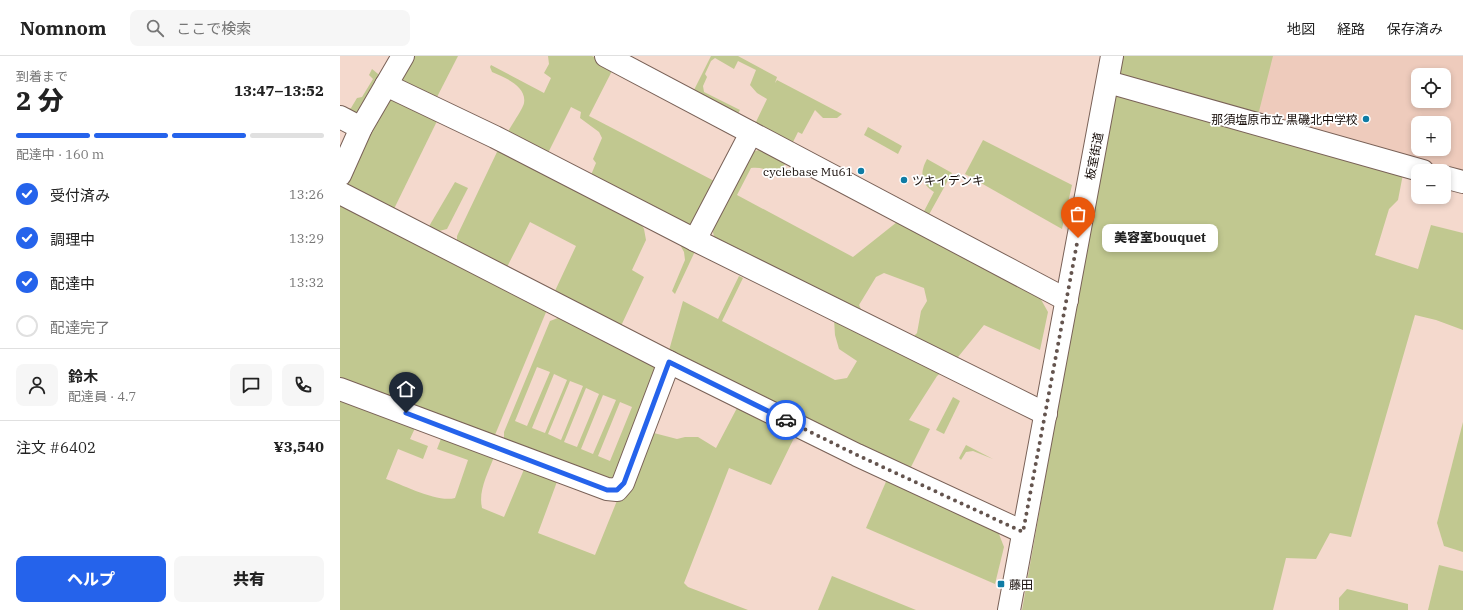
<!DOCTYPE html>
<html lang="ja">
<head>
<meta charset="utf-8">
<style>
  :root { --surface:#fff; --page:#f6f6f6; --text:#222; --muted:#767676; --line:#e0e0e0; --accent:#2563eb }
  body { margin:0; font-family:"IBM Plex Serif","Noto Sans JP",serif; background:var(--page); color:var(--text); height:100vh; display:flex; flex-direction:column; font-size:15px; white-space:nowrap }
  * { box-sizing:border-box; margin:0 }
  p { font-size:13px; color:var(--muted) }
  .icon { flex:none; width:22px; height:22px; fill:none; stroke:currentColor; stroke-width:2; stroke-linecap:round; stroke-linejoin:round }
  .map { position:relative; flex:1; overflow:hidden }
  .side { display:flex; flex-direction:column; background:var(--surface); width:340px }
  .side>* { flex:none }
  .controls { position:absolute; left:1071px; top:12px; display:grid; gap:8px }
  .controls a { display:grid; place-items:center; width:40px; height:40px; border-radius:8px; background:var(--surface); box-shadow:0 2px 6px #0003; font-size:20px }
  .pin { position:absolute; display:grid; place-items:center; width:34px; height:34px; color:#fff; margin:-41px -17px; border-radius:50% 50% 50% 0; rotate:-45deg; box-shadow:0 0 4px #0007 }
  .pin .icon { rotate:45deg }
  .courier { position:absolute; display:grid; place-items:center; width:40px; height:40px; margin:-20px; border:3px solid #2563eb; border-radius:50%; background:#fff; color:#222; box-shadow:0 1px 5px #0007 }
  .bubble { position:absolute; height:28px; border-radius:8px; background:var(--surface); box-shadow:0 2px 6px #0003; font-size:13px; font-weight:800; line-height:28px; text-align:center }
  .overview em { font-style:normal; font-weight:800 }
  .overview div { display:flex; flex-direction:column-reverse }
  .overview { display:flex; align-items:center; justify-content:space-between; height:68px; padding:0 16px }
  h1 { font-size:26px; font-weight:800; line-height:30px }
  .bar { display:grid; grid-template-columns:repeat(4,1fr); gap:6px 4px; align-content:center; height:48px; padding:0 16px }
  .bar i { height:5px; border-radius:3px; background:var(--line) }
  .bar .current { background:var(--accent) }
  .bar p { grid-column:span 4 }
  .line { display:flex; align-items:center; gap:10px; padding:0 16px; border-top:1px solid var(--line) }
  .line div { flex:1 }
  .round { display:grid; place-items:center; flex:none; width:42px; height:42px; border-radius:8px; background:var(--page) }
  ol { padding:0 16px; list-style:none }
  li { display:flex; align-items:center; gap:12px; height:44px }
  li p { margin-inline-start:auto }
  li .icon { padding:4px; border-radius:50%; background:var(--accent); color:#fff; stroke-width:4 }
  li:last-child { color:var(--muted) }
  li i { width:22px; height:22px; border:2px solid var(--line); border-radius:50% }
  .cta { display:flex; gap:8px; margin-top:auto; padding:8px 16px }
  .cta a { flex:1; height:46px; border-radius:8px; background:var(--accent); color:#fff; font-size:16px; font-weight:800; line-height:46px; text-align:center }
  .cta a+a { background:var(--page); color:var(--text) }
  header { display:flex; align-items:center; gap:24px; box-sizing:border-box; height:56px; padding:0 20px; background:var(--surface); border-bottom:1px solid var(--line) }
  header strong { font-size:19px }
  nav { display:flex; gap:22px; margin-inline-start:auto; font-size:14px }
  .search { width:280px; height:36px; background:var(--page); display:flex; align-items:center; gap:10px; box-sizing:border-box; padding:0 14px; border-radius:8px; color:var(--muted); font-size:15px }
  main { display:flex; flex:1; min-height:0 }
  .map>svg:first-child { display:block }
  .built { fill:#eecbbc; fill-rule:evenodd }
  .green { fill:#c1c890; fill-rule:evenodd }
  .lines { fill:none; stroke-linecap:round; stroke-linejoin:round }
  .street-casing { stroke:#796157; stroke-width:24 }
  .secondary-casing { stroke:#796157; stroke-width:24 }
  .street { stroke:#fff; stroke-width:22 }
  .secondary { stroke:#fff; stroke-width:22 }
  .done { stroke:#64544e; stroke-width:4; stroke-dasharray:0 7.2 }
  .route { stroke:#2563eb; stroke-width:5 }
  .poi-dot { fill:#0f7ca5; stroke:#fff; stroke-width:1.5 }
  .labels { text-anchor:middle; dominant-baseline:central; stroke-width:3.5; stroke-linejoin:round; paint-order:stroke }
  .poi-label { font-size:12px; fill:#160d09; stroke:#fff; text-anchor:end }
  .street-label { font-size:12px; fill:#160d09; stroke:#fff }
</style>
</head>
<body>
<header>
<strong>Nomnom</strong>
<div class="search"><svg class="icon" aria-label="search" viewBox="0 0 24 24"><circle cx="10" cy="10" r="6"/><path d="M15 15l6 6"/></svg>ここで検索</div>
<nav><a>地図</a><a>経路</a><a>保存済み</a></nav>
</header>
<main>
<section class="side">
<div class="overview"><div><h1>2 分</h1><p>到着まで</p></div><em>13:47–13:52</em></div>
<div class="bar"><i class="current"></i><i class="current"></i><i class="current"></i><i></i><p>配達中 · 160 m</p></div>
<ol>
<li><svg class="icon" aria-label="check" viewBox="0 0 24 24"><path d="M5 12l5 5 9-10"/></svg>受付済み<p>13:26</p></li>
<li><svg class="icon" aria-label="check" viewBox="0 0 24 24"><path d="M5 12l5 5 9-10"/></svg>調理中<p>13:29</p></li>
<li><svg class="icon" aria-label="check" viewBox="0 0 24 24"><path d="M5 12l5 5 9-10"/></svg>配達中<p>13:32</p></li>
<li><i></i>配達完了</li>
</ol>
<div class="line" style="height:72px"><a class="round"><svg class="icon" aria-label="person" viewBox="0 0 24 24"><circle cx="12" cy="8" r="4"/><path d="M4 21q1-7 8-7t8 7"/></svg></a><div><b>鈴木</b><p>配達員 · 4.7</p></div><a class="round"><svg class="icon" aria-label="chat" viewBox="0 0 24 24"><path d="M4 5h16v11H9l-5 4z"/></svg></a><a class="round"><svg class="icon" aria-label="phone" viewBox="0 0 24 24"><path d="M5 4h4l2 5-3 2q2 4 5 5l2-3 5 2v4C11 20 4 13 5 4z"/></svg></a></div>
<div class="line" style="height:52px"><div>注文 #6402</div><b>¥3,540</b></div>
<div class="cta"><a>ヘルプ</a><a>共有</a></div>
</section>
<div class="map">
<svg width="1123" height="554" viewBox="0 0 1123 554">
  <rect width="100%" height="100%" fill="#f4d9cd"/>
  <path class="built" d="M926 0H1123V119L914 58ZM1078 19H1104V45H1078ZM1078 67H1104V93H1078Z"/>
  <g class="green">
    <path d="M58 0H118L96 43 59 28Z"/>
    <path d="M208 0H252L274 11 249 60 380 128 360 166 345 171 251 119 256 107 253 103 262 82 259 76 240 62 241 56 231 51 207 99 167 78C170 71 183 53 184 47 187 30 164 21 152 16L150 11 151 9 204 37 211 22 204 17 209 8Z"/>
    <path d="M371 0H398L437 21 435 27 437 24 502 58 497 62H483L475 54 462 78 458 76 451 90 414 70 427 43 417 37 410 29 416 14 398 5 394 13 375 2 371 5 365 18 367 21 363 30 364 36 400 54 396 61 352 38Z"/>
    <path d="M780 0H933L914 75 1063 118 1058 144 1049 153 1035 199 1078 213 1091 169 1123 177V274L1096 264 1075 259 1011 481 990 477 976 503 946 502 933 554H682Z"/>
    <path d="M32 13 43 22 20 57 14 60 0 55V49L7 53 11 52 17 42 22 41 33 23 29 19Z"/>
    <path d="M47 41 100 59 51 159 7 137 5 124Z"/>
    <path d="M528 71 562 90 558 98 524 79Z"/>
    <path d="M643 84 732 129 722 173 625 118Z"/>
    <path d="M160 93 295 157 304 173 306 184 292 214 304 221 280 272 214 237 236 190 190 166 166 213 117 186V180L157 96Z"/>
    <path d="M423 93 446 106 439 120C429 114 422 111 411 112L397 139 513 201 557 166 699 240 708 256 700 294 644 269 614 306 597 320 569 364 590 373 570 413 328 298 343 245 378 263 399 220 403 222 382 265 495 324 507 322 517 305 499 293 495 279 493 247 375 185 373 176 374 168 409 101 415 95ZM544 217 584 232 587 245 581 255 577 277 569 285 525 261 519 249 536 221Z"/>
    <path d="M587 103 612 117 586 164 581 161 594 136C580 127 580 116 587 103Z"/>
    <path d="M115 126 128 132 107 173 95 176 88 172Z"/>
    <path d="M0 143 209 249 152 386 0 337Z"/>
    <path d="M336 180 357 191 335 238 332 235 345 204 344 196 339 187 332 185Z"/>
    <path d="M223 260 315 310 316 318 277 419 272 423 164 385V376L210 265ZM197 311 210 316 187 370 175 365ZM214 318 227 324 205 377 192 372ZM230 325 243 330 221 384 208 378ZM246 332 259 338 237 391 224 386ZM263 339 276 344 253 398 241 393ZM280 346 292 351 270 405 258 400Z"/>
    <path d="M613 341 620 345 604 378 596 374Z"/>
    <path d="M0 343 75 372 70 383 88 390 83 403 58 393 46 423C63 429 98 447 115 442L128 404 97 393 102 380 154 401C148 417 138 435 142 452L164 461 185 411 218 423 198 477 255 499 302 383 310 376 337 383 345 381H358L376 392 397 352 455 380 431 429 389 412 344 527 348 531 408 554H0Z"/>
    <path d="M1123 366V496L1104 490 1097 467Z"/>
    <path d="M626 389 653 403 633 395 626 396 621 404 619 402Z"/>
    <path d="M548 421 657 473 664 491 655 528 526 472Z"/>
    <path d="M1099 509 1123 515V554H1088Z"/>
    <path d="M492 520 576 554H478Z"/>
    <path d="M1007 533 1068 548V554H999V542Z"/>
  </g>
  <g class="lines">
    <g class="street-casing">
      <g id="street">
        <path d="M266 0 727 244"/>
        <path d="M768 26 1083 115"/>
        <path d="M46 29 155 81 355 184 706 358"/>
        <path d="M0 61 21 72"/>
        <path d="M0 119 21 72 63 0"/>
        <path d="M1104 121 1123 126"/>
        <path d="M0 137 329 306 517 399 683 476"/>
        <path d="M355 184 411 77"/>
        <path d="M0 333 267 433 277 434 283 427 329 306"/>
      </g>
    </g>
    <g class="secondary-casing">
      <path id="secondary" d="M669 554 772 0"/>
    </g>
    <use href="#street" class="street"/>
    <use href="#secondary" class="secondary"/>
  </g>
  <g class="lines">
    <path class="done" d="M446 364 517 399 683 476 738 182"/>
    <path class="route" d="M66 357 267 434H277L284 427 329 306 446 364"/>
  </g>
  <g class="poi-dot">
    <circle cx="1026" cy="63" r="4"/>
    <circle cx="521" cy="115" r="4"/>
    <circle cx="564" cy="124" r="4"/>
    <rect x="657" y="524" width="8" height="8" rx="2"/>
  </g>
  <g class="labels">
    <g class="poi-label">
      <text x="1018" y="63">那須塩原市立 黒磯北中学校</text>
      <text x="513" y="115">cyclebase Mu61</text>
      <text x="572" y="124" text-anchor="start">ツキイデンキ</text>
      <text x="669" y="528" text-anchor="start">藤田</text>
    </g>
    <g class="street-label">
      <text transform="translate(754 100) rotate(-79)">板室街道</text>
    </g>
  </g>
</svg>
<div class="controls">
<a><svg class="icon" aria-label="locate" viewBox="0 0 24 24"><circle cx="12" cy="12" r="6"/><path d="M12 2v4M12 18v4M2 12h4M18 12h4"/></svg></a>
<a>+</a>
<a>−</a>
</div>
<div class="pin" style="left:738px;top:182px;background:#ea580c"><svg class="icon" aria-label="bag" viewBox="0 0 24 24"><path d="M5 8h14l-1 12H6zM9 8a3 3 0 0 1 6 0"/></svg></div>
<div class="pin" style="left:66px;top:357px;background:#1f2937"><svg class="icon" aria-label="home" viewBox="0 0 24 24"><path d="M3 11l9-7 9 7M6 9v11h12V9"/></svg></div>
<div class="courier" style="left:446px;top:364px"><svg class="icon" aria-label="car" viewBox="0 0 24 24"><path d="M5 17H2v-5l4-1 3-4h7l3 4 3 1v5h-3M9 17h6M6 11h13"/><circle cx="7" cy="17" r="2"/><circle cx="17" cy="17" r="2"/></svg></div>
<div class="bubble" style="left:762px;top:168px;width:116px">美容室bouquet</div>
</div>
</main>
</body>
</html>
